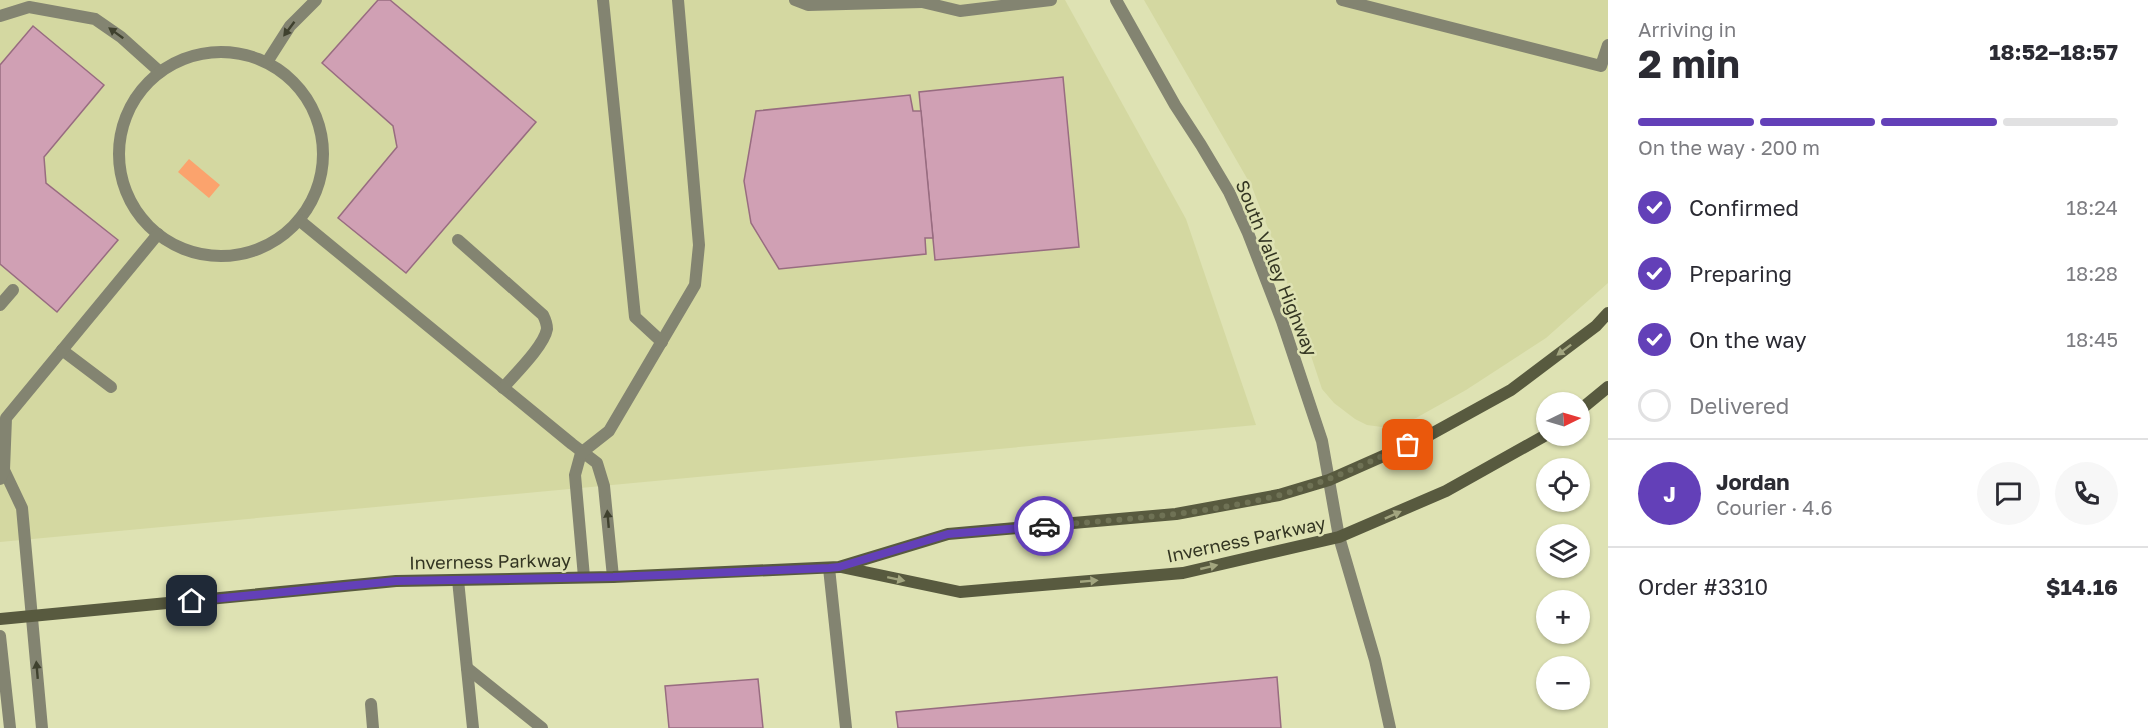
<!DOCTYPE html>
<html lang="en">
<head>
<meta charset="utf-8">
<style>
  :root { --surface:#fff; --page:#f7f7f7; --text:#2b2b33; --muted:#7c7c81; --line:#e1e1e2; --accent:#6340b8 }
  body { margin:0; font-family:"Golos Text",sans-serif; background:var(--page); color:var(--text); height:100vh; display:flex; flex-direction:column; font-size:22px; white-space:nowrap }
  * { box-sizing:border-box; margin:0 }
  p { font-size:20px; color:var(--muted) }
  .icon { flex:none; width:33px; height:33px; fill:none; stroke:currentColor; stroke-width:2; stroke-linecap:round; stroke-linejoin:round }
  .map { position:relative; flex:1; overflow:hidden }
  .side { display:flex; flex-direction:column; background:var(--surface); width:540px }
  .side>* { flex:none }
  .needle { width:39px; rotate:85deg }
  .fabs { position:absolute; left:1536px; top:392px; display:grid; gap:12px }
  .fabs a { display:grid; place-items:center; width:54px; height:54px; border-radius:50%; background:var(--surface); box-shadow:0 2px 4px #0004; font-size:30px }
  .pin { position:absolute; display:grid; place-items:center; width:51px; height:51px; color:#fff; margin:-26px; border-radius:12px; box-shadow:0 3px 9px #0006 }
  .courier { position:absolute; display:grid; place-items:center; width:60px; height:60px; margin:-30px; border:4px solid #6340b8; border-radius:50%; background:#fff; color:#222; box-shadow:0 2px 8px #0007 }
  .overview em { font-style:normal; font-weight:700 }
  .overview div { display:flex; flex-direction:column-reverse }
  .overview { display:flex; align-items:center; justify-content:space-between; height:102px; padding:0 30px }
  h1 { font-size:39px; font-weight:700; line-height:45px }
  .bar { display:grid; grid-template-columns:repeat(4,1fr); gap:9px 6px; align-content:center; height:72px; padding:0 30px }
  .bar i { height:8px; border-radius:4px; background:var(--line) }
  .bar .current { background:var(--accent) }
  .bar p { grid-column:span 4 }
  .line { display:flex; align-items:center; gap:15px; padding:0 30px; border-top:2px solid var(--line) }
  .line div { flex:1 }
  .round { display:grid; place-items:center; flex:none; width:63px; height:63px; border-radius:32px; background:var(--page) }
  ol { padding:0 30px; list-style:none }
  li { display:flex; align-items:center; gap:18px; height:66px }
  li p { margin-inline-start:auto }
  li .icon { padding:6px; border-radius:50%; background:var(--accent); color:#fff; stroke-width:4 }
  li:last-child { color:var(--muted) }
  li i { width:33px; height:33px; border:3px solid var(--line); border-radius:50% }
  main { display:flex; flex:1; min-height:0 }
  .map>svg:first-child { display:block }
  .built { fill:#d4d8a1 }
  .green { fill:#fba36d }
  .building { fill:#d0a0b4; stroke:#986c80; stroke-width:1.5 }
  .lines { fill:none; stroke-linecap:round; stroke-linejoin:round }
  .service { stroke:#838471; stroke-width:12 }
  .minor { stroke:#838471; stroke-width:12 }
  .tertiary { stroke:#838471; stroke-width:12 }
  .secondary { stroke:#585a3f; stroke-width:12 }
  .oneway { fill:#3f412e }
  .oneway2 { fill:#a2a57f }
  .done { stroke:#6f7255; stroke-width:6; stroke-dasharray:0 10.8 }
  .route { stroke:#6340b8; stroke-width:8 }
  .labels { text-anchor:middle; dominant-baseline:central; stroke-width:5; stroke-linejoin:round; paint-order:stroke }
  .street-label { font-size:18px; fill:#333522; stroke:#dee2b3 }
</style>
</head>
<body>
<main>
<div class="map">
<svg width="1608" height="728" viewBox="0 0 1608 728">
  <rect width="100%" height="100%" fill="#dee2b3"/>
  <g class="built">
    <path d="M0 0H1065L1186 219 1256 425 0 542Z"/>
    <path d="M1144 0H1608V283L1546 338 1466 390 1416 418 1399 424 1382 427 1367 425 1355 419 1334 403 1322 389 1273 241 1252 187Z"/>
  </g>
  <path class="green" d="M189 159 220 185 209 198 178 172Z"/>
  <g class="building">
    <path d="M378 0H390L536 122 406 273 338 218 397 147 393 126 322 63Z"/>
    <path d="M33 26 104 85 44 157 46 183 118 240 57 312 0 264V65Z"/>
    <path d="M1063 77 1079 247 935 260 919 92Z"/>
    <path d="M910 95 913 111H921L933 238H925L926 254 779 269 751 223 744 181 756 111Z"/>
    <path d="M1277 677 1281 728H898L896 712Z"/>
    <path d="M758 679 763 728H669L665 686Z"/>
  </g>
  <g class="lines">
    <g class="service">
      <path d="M603 0 635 317 662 342"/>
      <path d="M795 0 808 5 922 2"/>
      <path d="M921 0 922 2 960 11 1051 0"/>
      <path d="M1342 0 1601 66 1608 45"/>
      <path d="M0 16 29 7 95 19 121 37 160 72"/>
      <circle cx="221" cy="154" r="102"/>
      <path d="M267 62 290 26 316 0"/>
      <path d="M299 220 572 444 597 463 604 486 613 577"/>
      <path d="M458 240 543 315C545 319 547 324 547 329 544 346 515 374 503 388"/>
      <path d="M0 305 13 290"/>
      <path d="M62 350 111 387"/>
      <path d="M4 470 22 508 42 728"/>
      <path d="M0 479 4 470 6 418 158 234"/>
      <path d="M829 568 846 728"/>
      <path d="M584 577 575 475 581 453 609 431 695 285 699 245 678 0"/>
      <path d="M458 580 473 728"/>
      <path d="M0 636 10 728"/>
      <path d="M467 668 542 728"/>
      <path d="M371 704 373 728"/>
    </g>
    <path class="minor" d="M1339 537 1375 660 1390 728"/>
    <path class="tertiary" d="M1116 0 1175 105 1201 145 1229 192 1248 233 1282 321 1322 441 1339 537"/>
    <g class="secondary">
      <path d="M1580 410 1608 387"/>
      <path d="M841 567 960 592 1183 573 1339 537 1446 491 1546 435"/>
      <path d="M0 619 396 581 613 577 839 567 948 534 1176 514 1279 495 1329 480 1424 438 1511 390 1596 326 1608 313"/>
    </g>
  </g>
  <defs><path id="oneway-solid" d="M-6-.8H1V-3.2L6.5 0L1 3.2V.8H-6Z" transform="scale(1.5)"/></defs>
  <g class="oneway">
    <use href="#oneway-solid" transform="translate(289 29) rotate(127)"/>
    <use href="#oneway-solid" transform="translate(116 33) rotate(-144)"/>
    <use href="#oneway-solid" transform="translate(608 519) rotate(-95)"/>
    <use href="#oneway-solid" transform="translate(37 670) rotate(-95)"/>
  </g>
  <g class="oneway2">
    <use href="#oneway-solid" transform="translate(1564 350) rotate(143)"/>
    <use href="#oneway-solid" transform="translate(1393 515) rotate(-24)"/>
    <use href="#oneway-solid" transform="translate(1209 567) rotate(-13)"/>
    <use href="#oneway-solid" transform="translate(896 579) rotate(12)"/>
    <use href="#oneway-solid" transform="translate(1089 581) rotate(-5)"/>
  </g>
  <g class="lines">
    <path class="done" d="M1044 526C1123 519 1203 515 1280 495 1325 483 1366 463 1408 445"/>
    <path class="route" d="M192 601 396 581 613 577 829 568 839 567 948 534 1044 526"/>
  </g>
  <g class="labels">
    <g class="street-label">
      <text transform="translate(1277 268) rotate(68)">South Valley Highway</text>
      <text transform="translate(1246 539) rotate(-12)">Inverness Parkway</text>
      <text transform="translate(490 561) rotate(-1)">Inverness Parkway</text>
    </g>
  </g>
</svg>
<div class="fabs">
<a><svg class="needle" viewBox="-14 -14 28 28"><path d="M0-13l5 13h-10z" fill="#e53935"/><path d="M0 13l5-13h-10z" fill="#7c7c81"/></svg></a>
<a><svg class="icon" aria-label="locate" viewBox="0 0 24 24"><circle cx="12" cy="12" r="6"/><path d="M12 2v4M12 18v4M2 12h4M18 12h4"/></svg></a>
<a><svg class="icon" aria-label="layers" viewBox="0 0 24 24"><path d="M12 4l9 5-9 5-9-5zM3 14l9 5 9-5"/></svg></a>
<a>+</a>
<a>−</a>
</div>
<div class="pin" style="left:1408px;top:445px;background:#ea580c"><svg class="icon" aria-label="bag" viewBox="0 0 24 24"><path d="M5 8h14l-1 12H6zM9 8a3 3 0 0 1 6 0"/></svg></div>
<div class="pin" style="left:192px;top:601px;background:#1f2937"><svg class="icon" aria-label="home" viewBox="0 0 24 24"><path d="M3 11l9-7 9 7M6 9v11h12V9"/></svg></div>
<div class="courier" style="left:1044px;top:526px"><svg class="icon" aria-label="car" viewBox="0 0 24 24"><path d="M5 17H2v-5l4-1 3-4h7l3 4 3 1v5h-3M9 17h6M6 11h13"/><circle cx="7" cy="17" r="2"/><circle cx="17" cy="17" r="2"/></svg></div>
</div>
<section class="side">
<div class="overview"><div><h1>2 min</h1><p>Arriving in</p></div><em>18:52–18:57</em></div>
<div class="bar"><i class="current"></i><i class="current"></i><i class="current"></i><i></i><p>On the way · 200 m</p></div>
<ol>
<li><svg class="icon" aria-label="check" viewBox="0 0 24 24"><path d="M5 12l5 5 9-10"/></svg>Confirmed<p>18:24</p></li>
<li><svg class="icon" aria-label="check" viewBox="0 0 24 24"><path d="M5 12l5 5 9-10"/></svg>Preparing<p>18:28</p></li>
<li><svg class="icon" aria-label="check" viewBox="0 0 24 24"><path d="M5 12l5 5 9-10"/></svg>On the way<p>18:45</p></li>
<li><i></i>Delivered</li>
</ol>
<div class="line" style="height:108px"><b class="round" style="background:var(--accent);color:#fff">J</b><div><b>Jordan</b><p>Courier · 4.6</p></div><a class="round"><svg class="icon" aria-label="chat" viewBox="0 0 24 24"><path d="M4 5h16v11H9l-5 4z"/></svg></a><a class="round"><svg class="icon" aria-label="phone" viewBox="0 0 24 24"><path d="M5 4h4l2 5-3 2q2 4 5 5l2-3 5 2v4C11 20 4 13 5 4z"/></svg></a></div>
<div class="line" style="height:78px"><div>Order #3310</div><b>$14.16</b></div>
</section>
</main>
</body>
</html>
